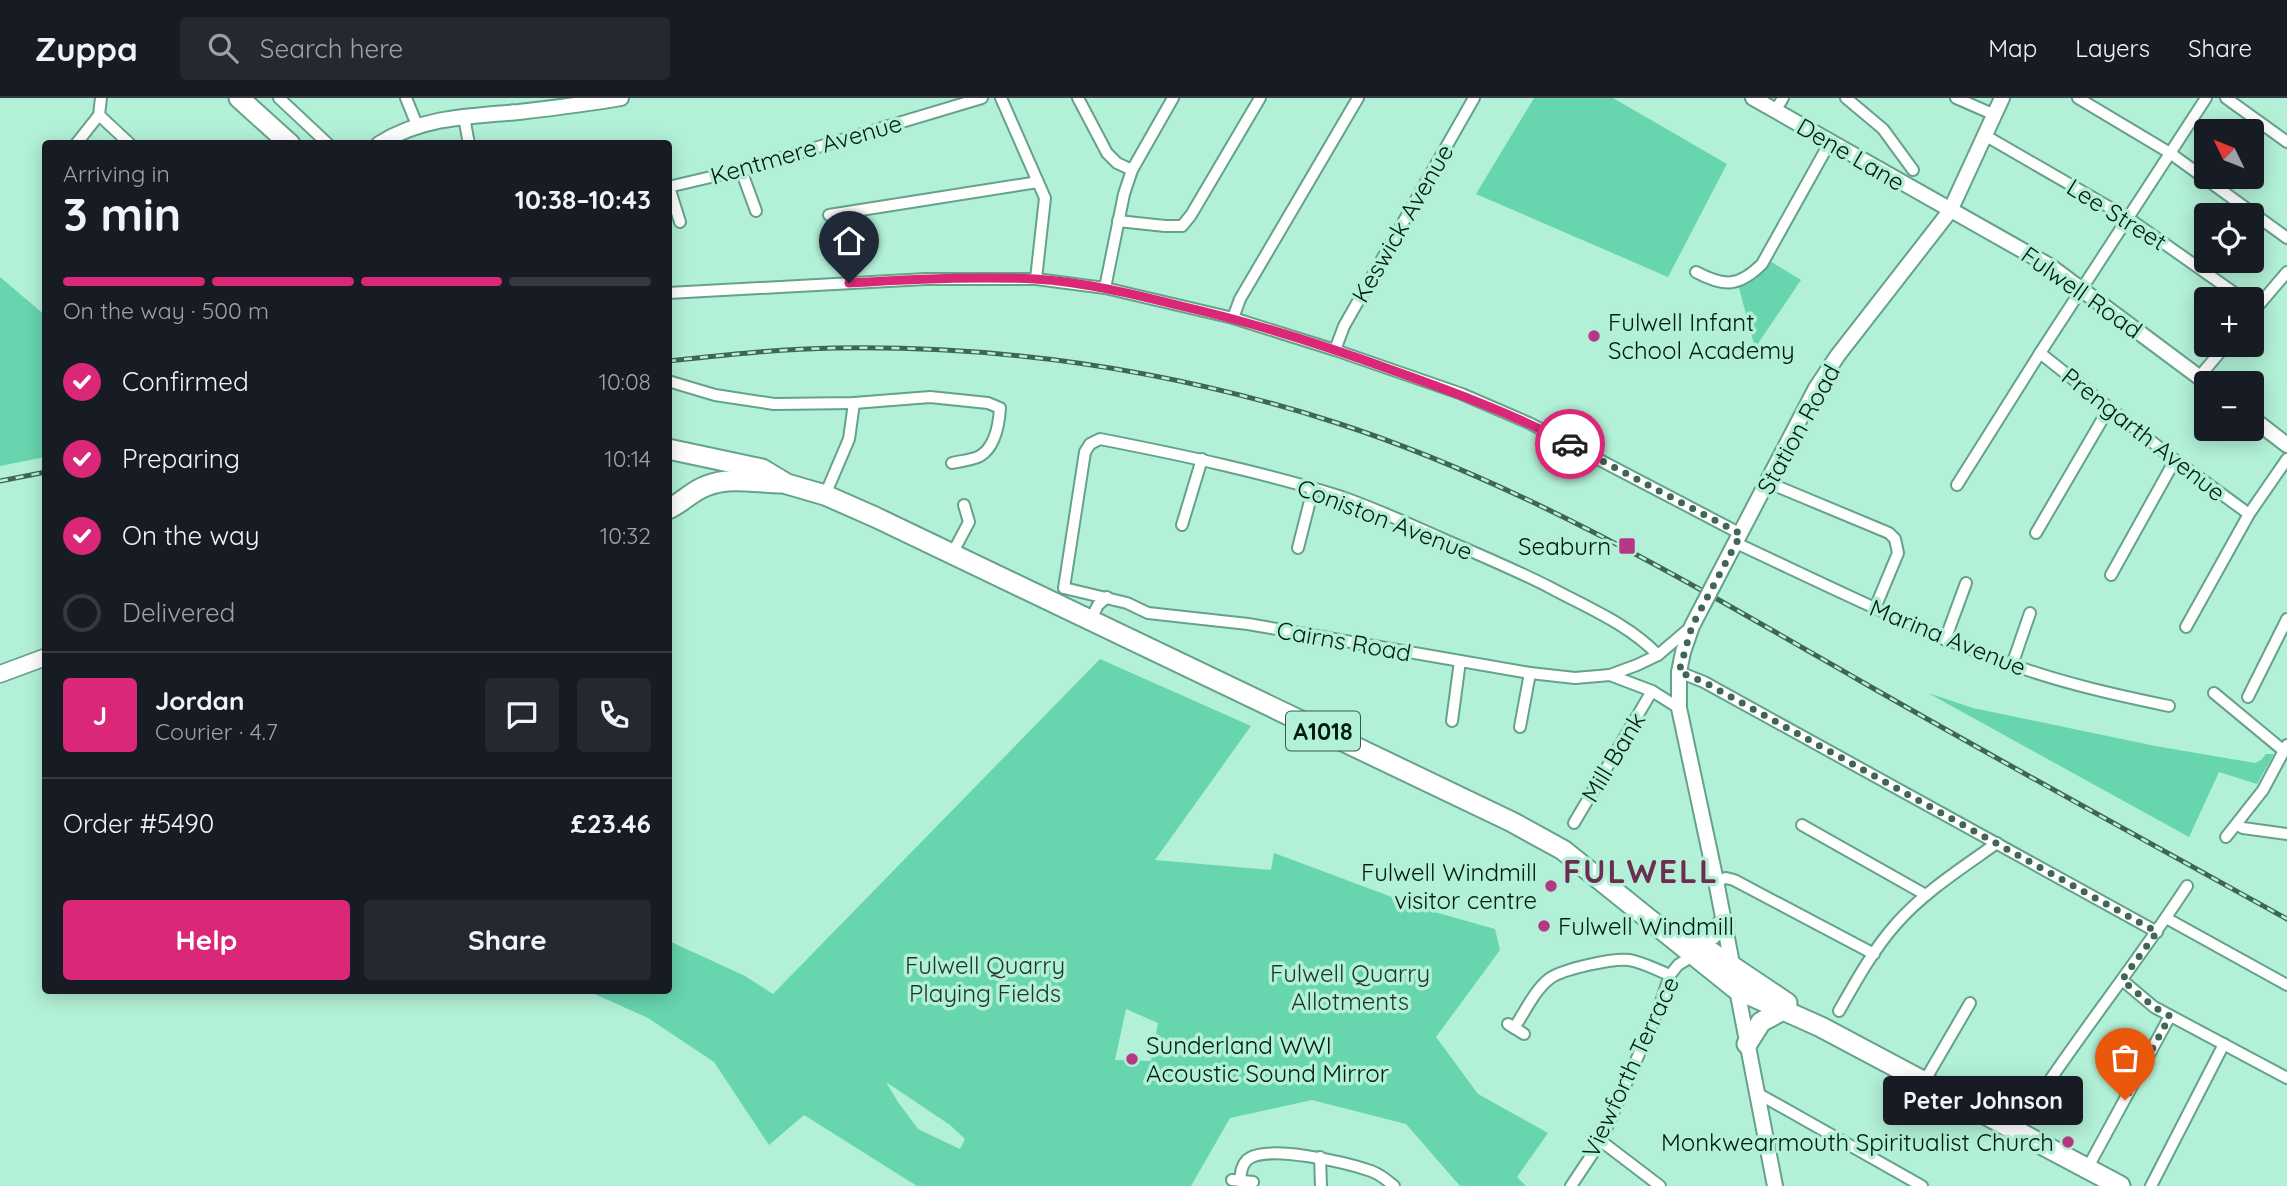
<!DOCTYPE html>
<html lang="en">
<head>
<meta charset="utf-8">
<style>
  :root { --surface:#171b24; --page:#242831; --text:#f1f3f6; --muted:#9ea1a6; --line:#363941; --accent:#db2777 }
  body { margin:0; font-family:Quicksand,sans-serif; background:var(--page); color:var(--text); height:100vh; display:flex; flex-direction:column; font-size:26px; white-space:nowrap }
  * { box-sizing:border-box; margin:0 }
  p { font-size:23px; color:var(--muted) }
  .icon { flex:none; width:38px; height:38px; fill:none; stroke:currentColor; stroke-width:2; stroke-linecap:round; stroke-linejoin:round }
  .map { position:relative; flex:1; overflow:hidden }
  .details { position:absolute; left:42px; top:42px; width:630px; height:854px; display:flex; flex-direction:column; background:var(--surface); border-radius:7px; box-shadow:0 4px 18px #0003 }
  .details>* { flex:none }
  .needle { width:46px; rotate:313deg }
  .controls { position:absolute; left:2194px; top:21px; display:grid; gap:14px }
  .controls a { display:grid; place-items:center; width:70px; height:70px; border-radius:7px; background:var(--surface); box-shadow:0 4px 18px #0003; font-size:35px }
  .pin { position:absolute; display:grid; place-items:center; width:60px; height:60px; color:#fff; margin:-72px -30px; border-radius:50% 50% 50% 0; rotate:-45deg; box-shadow:0 0 7px #0007 }
  .pin .icon { rotate:45deg }
  .courier { position:absolute; display:grid; place-items:center; width:70px; height:70px; margin:-35px; border:5px solid #db2777; border-radius:50%; background:#fff; color:#222; box-shadow:0 2px 9px #0007 }
  .bubble { position:absolute; height:49px; border-radius:7px; background:var(--surface); box-shadow:0 4px 18px #0003; font-size:23px; font-weight:800; line-height:49px; text-align:center }
  .summary em { font-style:normal; font-weight:800 }
  .summary div { display:flex; flex-direction:column-reverse }
  .summary { display:flex; align-items:center; justify-content:space-between; height:119px; padding:0 21px }
  h1 { font-size:46px; font-weight:800; line-height:52px }
  .bar { display:grid; grid-template-columns:repeat(4,1fr); gap:10px 7px; align-content:center; height:84px; padding:0 21px }
  .bar i { height:9px; border-radius:5px; background:var(--line) }
  .bar .selected { background:var(--accent) }
  .bar p { grid-column:span 4 }
  .line { display:flex; align-items:center; gap:18px; padding:0 21px; border-top:2px solid var(--line) }
  .line div { flex:1 }
  .round { display:grid; place-items:center; flex:none; width:74px; height:74px; border-radius:7px; background:var(--page) }
  ol { padding:0 21px; list-style:none }
  li { display:flex; align-items:center; gap:21px; height:77px }
  li p { margin-inline-start:auto }
  li .icon { padding:7px; border-radius:50%; background:var(--accent); color:#fff; stroke-width:4 }
  li:last-child { color:var(--muted) }
  li i { width:38px; height:38px; border:4px solid var(--line); border-radius:50% }
  .primary-button { display:flex; gap:14px; margin-top:auto; padding:14px 21px }
  .primary-button a { flex:1; height:80px; border-radius:7px; background:var(--accent); color:#fff; font-size:28px; font-weight:800; line-height:80px; text-align:center }
  .primary-button a+a { background:var(--page); color:var(--text) }
  header { display:flex; align-items:center; gap:42px; box-sizing:border-box; height:98px; padding:0 35px; background:var(--surface); border-bottom:2px solid var(--line) }
  header strong { font-size:33px }
  nav { display:flex; gap:38px; margin-inline-start:auto; font-size:24px }
  .search { width:490px; height:63px; background:var(--page); display:flex; align-items:center; gap:18px; box-sizing:border-box; padding:0 24px; border-radius:7px; color:var(--muted); font-size:26px }
  .map>svg:first-child { display:block }
  .green { fill:#67d5ae; fill-rule:evenodd }
  .lines { fill:none; stroke-linecap:round; stroke-linejoin:round }
  .street-casing { stroke:#65a28a; stroke-width:14 }
  .secondary-casing { stroke:#65a28a; stroke-width:18 }
  .primary-casing { stroke:#65a28a; stroke-width:19 }
  .highway-casing { stroke:#65a28a; stroke-width:23 }
  .street { stroke:#fff; stroke-width:10 }
  .secondary { stroke:#fff; stroke-width:14 }
  .primary { stroke:#fff; stroke-width:16 }
  .highway { stroke:#fff; stroke-width:19 }
  .rail-casing { stroke:#406557; stroke-width:5 }
  .rail { stroke:#b2f0d7; stroke-width:2.5; stroke-dasharray:8; stroke-linecap:butt }
  .secondary-bridge-casing { stroke:#65a28a; stroke-width:18; stroke-linecap:butt }
  .secondary-bridge { stroke:#fff; stroke-width:14 }
  .done { stroke:#406658; stroke-width:7; stroke-dasharray:0 12.6 }
  .route { stroke:#db2777; stroke-width:9 }
  .poi-dot { fill:#b63784; stroke:#b2f0d7; stroke-width:2.5 }
  .labels { text-anchor:middle; dominant-baseline:central; stroke-width:7; stroke-linejoin:round; paint-order:stroke }
  .shield { fill:#b2f0d7; stroke:#385b4e; stroke-width:2 }
  .shield-label { font-size:23px; font-weight:bold; fill:#031b13 }
  .street-label { font-size:24px; fill:#031b13; stroke:#b2f0d7 }
  .poi-label { font-size:24px; fill:#031b13; stroke:#b2f0d7; text-anchor:start }
  .park-label { font-size:24px; fill:#1d352c; stroke:#b2f0d7 }
  .district-label { font-size:32px; font-weight:bold; letter-spacing:2px; fill:#6c2d50; stroke:#b2f0d7 }
</style>
</head>
<body>
<header>
<strong>Zuppa</strong>
<div class="search"><svg class="icon" aria-label="search" viewBox="0 0 24 24"><circle cx="10" cy="10" r="6"/><path d="M15 15l6 6"/></svg>Search here</div>
<nav><a>Map</a><a>Layers</a><a>Share</a></nav>
</header>
<div class="map">
<svg width="2287" height="1088" viewBox="0 0 2287 1088">
  <rect width="100%" height="100%" fill="#b2f0d7"/>
  <g class="green">
    <path d="M1534 0H1613L1727 66 1668 179 1476 96Z"/>
    <path d="M1770 163 1801 182 1755 250 1739 190 1756 181Z"/>
    <path d="M0 179 46 218 45 359 0 368Z"/>
    <path d="M1100 561 1251 628 1155 762 1271 772 1274 755 1424 811 1495 831 1500 852 1436 939 1478 996 1548 1035 1517 1079 1526 1088H1460L1406 1026 1312 1002 1230 1020 1191 1088H917L804 1017 769 1047 714 964 648 920 588 893 668 892 669 843 745 878 773 896ZM1126 911 1158 925 1151 963 1115 962ZM886 984 950 1027 965 1041 960 1051 918 1031 898 1004Z"/>
    <path d="M1928 595 1973 610 2155 648 2255 665 2261 662 2266 656H2274L2257 686 2219 674 2189 739Z"/>
  </g>
  <g class="lines">
    <g class="street-casing">
      <g id="street">
        <path d="M279 0 328 46"/>
        <path d="M406 0 417 27"/>
        <path d="M1001 0 1045 100 1036 181"/>
        <path d="M1078 0 1107 55 1117 65 1132 72"/>
        <path d="M1846 0 1883 31 1913 72"/>
        <path d="M1956 0 1995 17"/>
        <path d="M2078 0 2170 55 2287 140"/>
        <path d="M2226 0 2287 44"/>
        <path d="M1775 13 1783 0"/>
        <path d="M99 17 101 0"/>
        <path d="M464 19 469 46"/>
        <path d="M1986 38 2128 120 2243 201"/>
        <path d="M76 46 99 17 130 46"/>
        <path d="M741 72 756 113"/>
        <path d="M668 89 741 72 982 0"/>
        <path d="M669 89 680 124"/>
        <path d="M829 117 1038 84"/>
        <path d="M1118 123 1165 128H1182L1191 117 1260 0"/>
        <path d="M1696 174C1724 189 1739 189 1762 166L1830 44"/>
        <path d="M1105 190 1124 96 1132 72 1173 0"/>
        <path d="M668 195 926 181H1036L1105 190 1233 220 1335 252 1462 296 1529 325 1741 436"/>
        <path d="M2252 215 2287 174"/>
        <path d="M1233 220 1240 201 1358 0"/>
        <path d="M1335 252 1344 228 1474 0"/>
        <path d="M2040 255 2175 362 2249 416"/>
        <path d="M2199 279 2226 247"/>
        <path d="M668 283 715 297 774 306 854 305 930 299 988 305 1000 310C999 326 995 349 980 358 973 362 960 363 952 365"/>
        <path d="M1769 385 1889 435 1895 441 1898 455 1875 510"/>
        <path d="M1957 387 2040 255 2206 0"/>
        <path d="M825 397 849 341 854 305"/>
        <path d="M1182 427 1202 361"/>
        <path d="M2036 435 2109 310"/>
        <path d="M1736 445C1826 487 1916 532 2010 566 2062 585 2116 597 2169 608"/>
        <path d="M1298 450 1313 391"/>
        <path d="M952 456 969 424 964 407"/>
        <path d="M2111 477 2175 362"/>
        <path d="M1064 490 1085 354 1090 346 1100 341C1182 357 1262 374 1342 399 1377 411 1411 427 1445 442 1480 457 1516 472 1551 490 1588 510 1628 526 1658 557"/>
        <path d="M1064 490 1127 505 1148 515 1248 526 1530 575 1575 580 1610 577"/>
        <path d="M1091 521 1098 507 1107 499"/>
        <path d="M2186 529 2249 416 2287 361"/>
        <path d="M1945 542 1966 485"/>
        <path d="M2012 567 2030 515"/>
        <path d="M1679 574 1704 584 2157 834"/>
        <path d="M2214 595 2284 653"/>
        <path d="M2248 599 2287 521"/>
        <path d="M1679 610 1652 593 1610 577 1637 567 1658 557 1692 528"/>
        <path d="M1452 623 1460 563"/>
        <path d="M1520 629 1530 575"/>
        <path d="M1574 725 1652 593"/>
        <path d="M1802 727 1926 797"/>
        <path d="M2237 727 2243 730 2287 736"/>
        <path d="M2226 739 2263 692 2287 647"/>
        <path d="M1716 783 1726 780 1734 782 1874 856"/>
        <path d="M2166 820 2287 887"/>
        <path d="M2122 882 2154 909 2287 980"/>
        <path d="M1839 913C1856 883 1873 852 1896 826 1924 794 1962 770 1997 745"/>
        <path d="M1508 926 1524 936"/>
        <path d="M1514 930C1525 914 1534 893 1549 881 1562 871 1613 860 1629 862 1642 864 1657 872 1670 877"/>
        <path d="M1924 984 1970 905"/>
        <path d="M1757 995 1922 1088"/>
        <path d="M2016 1033C2069 949 2133 871 2187 788"/>
        <path d="M1601 1043 1660 1088"/>
        <path d="M1320 1059 1321 1088"/>
        <path d="M2087 1071 2170 918"/>
        <path d="M1232 1082 1253 1084"/>
        <path d="M1240 1083C1241 1075 1241 1068 1247 1062 1265 1045 1348 1065 1371 1073 1380 1076 1387 1082 1394 1088"/>
        <path d="M1571 1088 1601 1043 1659 910 1670 877 1678 867 1694 857"/>
        <path d="M2151 1088 2224 946"/>
      </g>
    </g>
    <g class="secondary-casing">
      <g id="secondary">
        <path d="M1753 0 2050 168 2207 285"/>
        <path d="M379 46C421 19 470 18 519 14 553 10 587 6 621 0"/>
        <path d="M2252 320 2287 347"/>
        <path d="M1718 478 1816 290 1838 257 1950 113 2002 0"/>
        <path d="M1704 505 1692 528 1683 554 1679 574V610L1716 783 1775 1088"/>
      </g>
    </g>
    <g class="primary-casing">
      <path id="primary" d="M0 576 46 559"/>
    </g>
    <g class="highway-casing">
      <g id="highway">
        <path d="M239 0 290 46"/>
        <path d="M668 351 762 371 787 386 825 397 875 419 1512 724 1563 752 1736 891 1821 929 2120 1088"/>
        <path d="M668 411C682 405 692 393 706 388 729 378 758 385 782 385"/>
        <path d="M1693 842 1787 905"/>
        <path d="M1695 844 1711 837 1724 825"/>
        <path d="M1747 946 1761 924 1783 912"/>
      </g>
    </g>
    <use href="#street" class="street"/>
    <use href="#secondary" class="secondary"/>
    <use href="#primary" class="primary"/>
    <use href="#highway" class="highway"/>
    <g class="rail-casing">
      <g id="rail">
        <path d="M668 263C724 257 779 251 835 250 1005 247 1176 273 1337 325 1522 385 1690 485 1857 581 2000 663 2144 742 2287 821"/>
        <path d="M0 383 46 374"/>
      </g>
    </g>
    <use href="#rail" class="rail"/>
    <g class="secondary-bridge-casing">
      <path id="secondary-bridge" d="M1704 505 1718 478"/>
    </g>
    <use href="#secondary-bridge" class="secondary-bridge"/>
  </g>
  <g class="lines">
    <path class="done" d="M1570 346 1741 436 1692 528 1679 574 1704 584 2157 834 2122 882 2154 909 2170 918 2125 1002"/>
    <path class="route" d="M849 185C910 181 973 178 1035 181 1084 184 1133 196 1181 208 1251 224 1320 246 1389 271 1451 293 1511 315 1570 346"/>
  </g>
  <g class="poi-dot">
    <circle cx="1594" cy="238" r="7"/>
    <rect x="1618" y="439" width="18" height="18" rx="3.5"/>
    <circle cx="1551" cy="788" r="7"/>
    <circle cx="1544" cy="828" r="7"/>
    <circle cx="1132" cy="961" r="7"/>
    <circle cx="2068" cy="1044" r="7"/>
  </g>
  <g class="labels">
    <rect class="shield" x="1286" y="613.5" width="74" height="39" rx="5"/>
    <g class="shield-label">
      <text x="1323" y="633">A1018</text>
    </g>
    <g class="street-label">
      <text transform="translate(806 51) rotate(-16)">Kentmere Avenue</text>
      <text transform="translate(1851 56) rotate(30)">Dene Lane</text>
      <text transform="translate(2117 116) rotate(32)">Lee Street</text>
      <text transform="translate(1402 125) rotate(-60)">Keswick Avenue</text>
      <text transform="translate(2082 194) rotate(35)">Fulwell Road</text>
      <text transform="translate(1798 331) rotate(-61)">Station Road</text>
      <text transform="translate(2144 336) rotate(38)">Prengarth Avenue</text>
      <text transform="translate(1385 421) rotate(21)">Coniston Avenue</text>
      <text transform="translate(1948 539) rotate(22)">Marina Avenue</text>
      <text transform="translate(1344 543) rotate(10)">Cairns Road</text>
      <text transform="translate(1613 659) rotate(-59)">Mill Bank</text>
      <text transform="translate(1630 969) rotate(-65)">Viewforth Terrace</text>
    </g>
    <g class="poi-label">
      <text x="1608" y="224">Fulwell Infant<tspan x="1608" dy="28">School Academy</tspan></text>
      <text x="1611" y="448" text-anchor="end">Seaburn</text>
      <text x="1537" y="774" text-anchor="end">Fulwell Windmill<tspan x="1537" dy="28">visitor centre</tspan></text>
      <text x="1558" y="828">Fulwell Windmill</text>
      <text x="1146" y="947">Sunderland WWI<tspan x="1146" dy="28">Acoustic Sound Mirror</tspan></text>
      <text x="2054" y="1044" text-anchor="end">Monkwearmouth Spiritualist Church</text>
    </g>
    <g class="park-label">
      <text x="985" y="867">Fulwell Quarry<tspan x="985" dy="28">Playing Fields</tspan></text>
      <text x="1350" y="875">Fulwell Quarry<tspan x="1350" dy="28">Allotments</tspan></text>
    </g>
    <g class="district-label">
      <text x="1641" y="773">FULWELL</text>
    </g>
  </g>
</svg>
<div class="controls">
<a><svg class="needle" viewBox="-14 -14 28 28"><path d="M0-13l5 13h-10z" fill="#e53935"/><path d="M0 13l5-13h-10z" fill="#9ea1a6"/></svg></a>
<a><svg class="icon" aria-label="locate" viewBox="0 0 24 24"><circle cx="12" cy="12" r="6"/><path d="M12 2v4M12 18v4M2 12h4M18 12h4"/></svg></a>
<a>+</a>
<a>−</a>
</div>
<div class="pin" style="left:2125px;top:1002px;background:#ea580c"><svg class="icon" aria-label="bag" viewBox="0 0 24 24"><path d="M5 8h14l-1 12H6zM9 8a3 3 0 0 1 6 0"/></svg></div>
<div class="pin" style="left:849px;top:185px;background:#1f2937"><svg class="icon" aria-label="home" viewBox="0 0 24 24"><path d="M3 11l9-7 9 7M6 9v11h12V9"/></svg></div>
<div class="courier" style="left:1570px;top:346px"><svg class="icon" aria-label="car" viewBox="0 0 24 24"><path d="M5 17H2v-5l4-1 3-4h7l3 4 3 1v5h-3M9 17h6M6 11h13"/><circle cx="7" cy="17" r="2"/><circle cx="17" cy="17" r="2"/></svg></div>
<div class="bubble" style="left:1883px;top:978px;width:200px">Peter Johnson</div>
<section class="details">
<div class="summary"><div><h1>3 min</h1><p>Arriving in</p></div><em>10:38–10:43</em></div>
<div class="bar"><i class="selected"></i><i class="selected"></i><i class="selected"></i><i></i><p>On the way · 500 m</p></div>
<ol>
<li><svg class="icon" aria-label="check" viewBox="0 0 24 24"><path d="M5 12l5 5 9-10"/></svg>Confirmed<p>10:08</p></li>
<li><svg class="icon" aria-label="check" viewBox="0 0 24 24"><path d="M5 12l5 5 9-10"/></svg>Preparing<p>10:14</p></li>
<li><svg class="icon" aria-label="check" viewBox="0 0 24 24"><path d="M5 12l5 5 9-10"/></svg>On the way<p>10:32</p></li>
<li><i></i>Delivered</li>
</ol>
<div class="line" style="height:126px"><b class="round" style="background:var(--accent);color:#fff">J</b><div><b>Jordan</b><p>Courier · 4.7</p></div><a class="round"><svg class="icon" aria-label="chat" viewBox="0 0 24 24"><path d="M4 5h16v11H9l-5 4z"/></svg></a><a class="round"><svg class="icon" aria-label="phone" viewBox="0 0 24 24"><path d="M5 4h4l2 5-3 2q2 4 5 5l2-3 5 2v4C11 20 4 13 5 4z"/></svg></a></div>
<div class="line" style="height:91px"><div>Order #5490</div><b>£23.46</b></div>
<div class="primary-button"><a>Help</a><a>Share</a></div>
</section>
</div>
</body>
</html>
